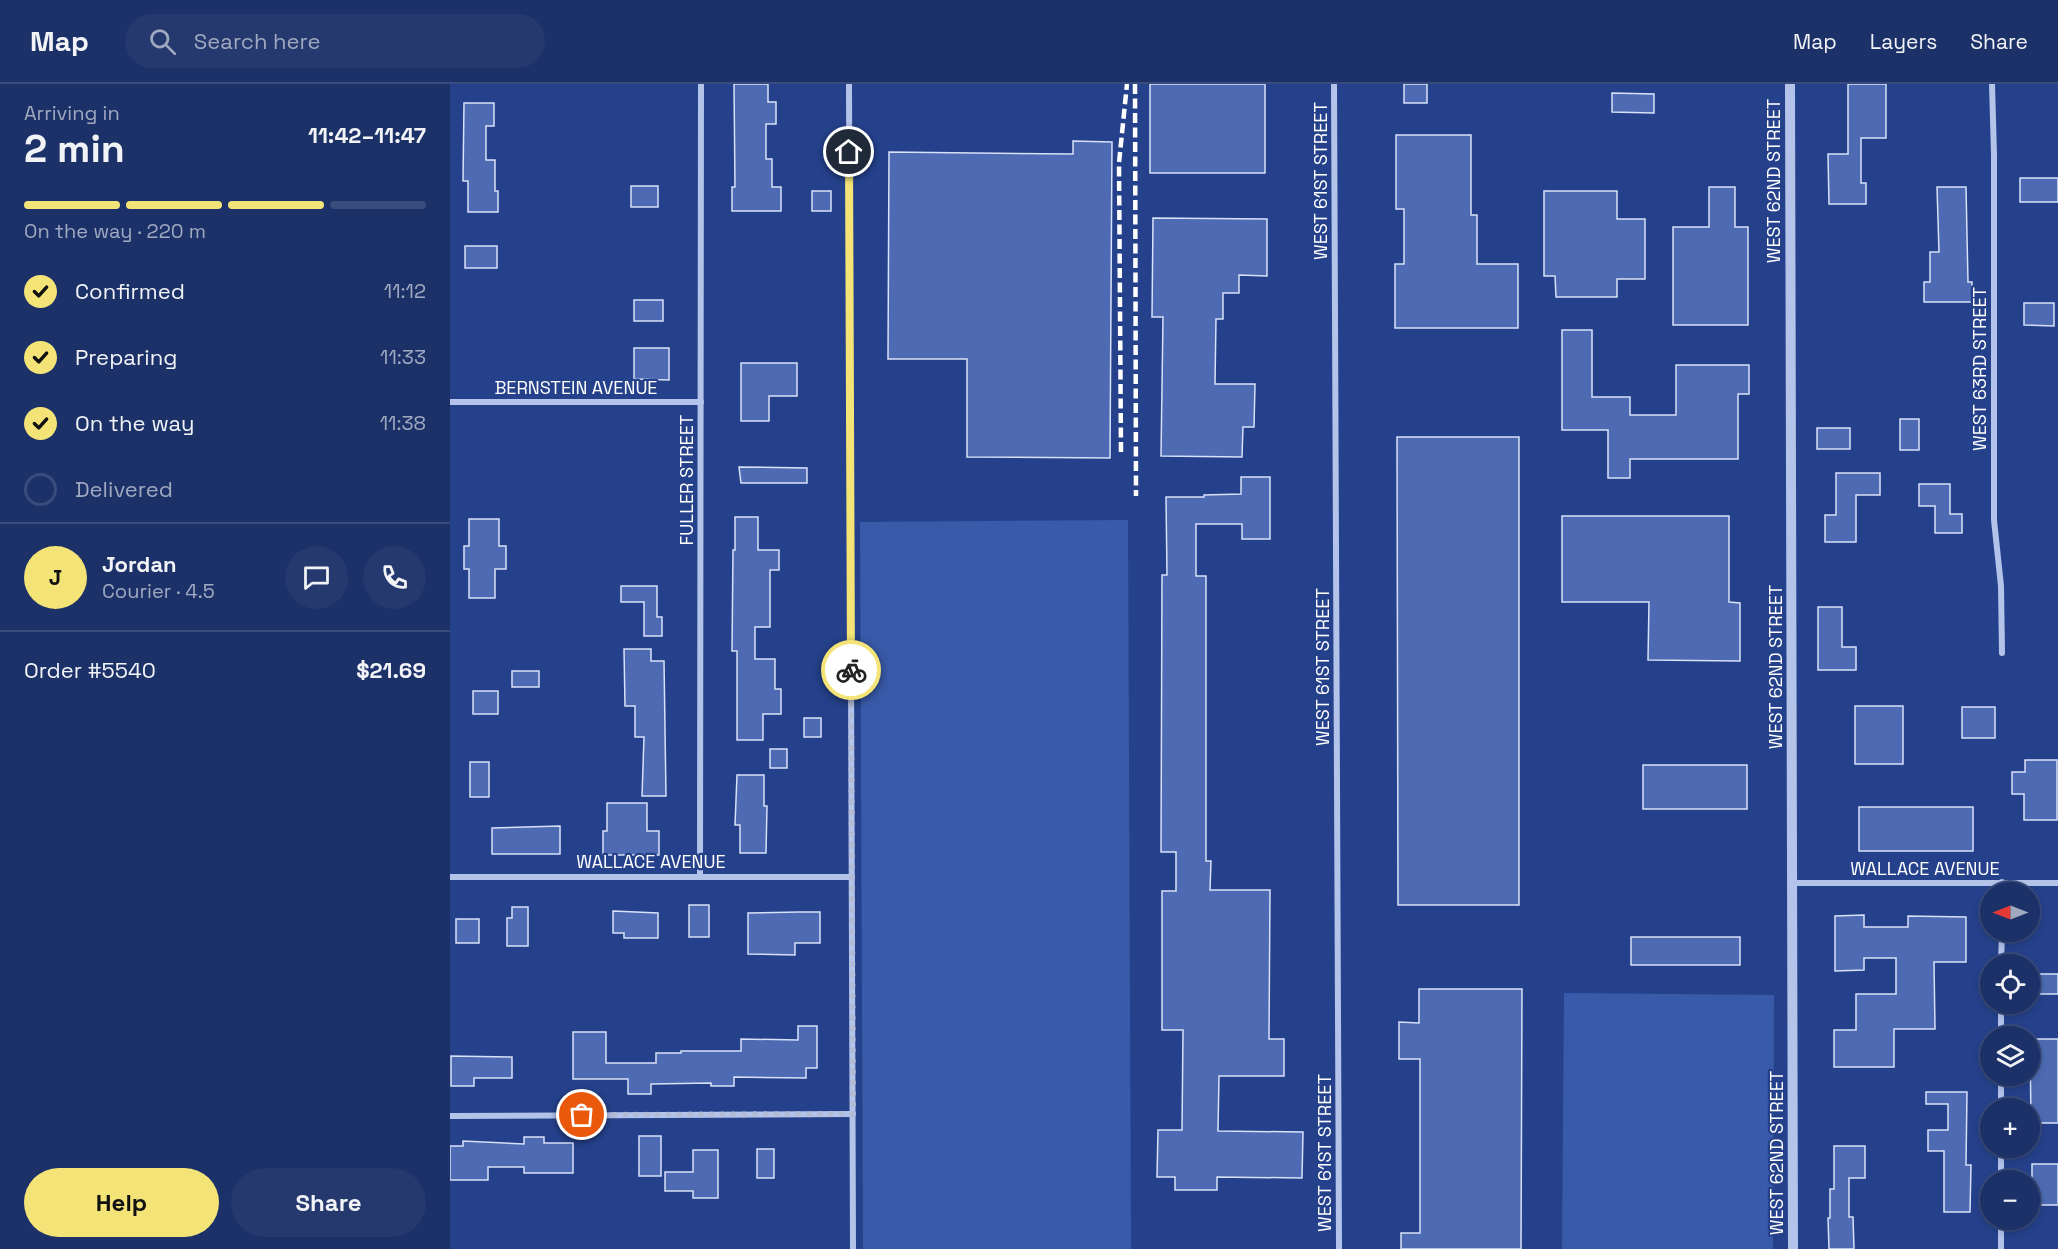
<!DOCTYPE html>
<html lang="en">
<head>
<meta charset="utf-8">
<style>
  :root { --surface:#1c3168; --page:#25396e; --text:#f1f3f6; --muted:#a0a9c0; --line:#3a4c7c; --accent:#f4e477 }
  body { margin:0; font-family:"Space Grotesk",sans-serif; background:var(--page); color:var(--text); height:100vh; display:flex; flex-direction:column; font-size:22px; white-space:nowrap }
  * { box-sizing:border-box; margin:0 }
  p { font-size:20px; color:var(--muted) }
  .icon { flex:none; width:33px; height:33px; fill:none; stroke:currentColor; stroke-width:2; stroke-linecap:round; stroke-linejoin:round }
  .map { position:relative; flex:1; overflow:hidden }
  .details { display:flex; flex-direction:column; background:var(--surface); width:450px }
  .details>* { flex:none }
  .needle { width:39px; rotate:270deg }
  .fabs { position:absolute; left:1530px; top:798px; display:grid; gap:12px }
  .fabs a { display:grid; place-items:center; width:60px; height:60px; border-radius:50%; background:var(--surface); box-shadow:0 3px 9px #0003,0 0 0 2px var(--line); font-size:30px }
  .pin { position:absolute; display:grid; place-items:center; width:51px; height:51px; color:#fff; margin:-26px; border:3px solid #fff; border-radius:50%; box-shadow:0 2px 6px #0007 }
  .courier { position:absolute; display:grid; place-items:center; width:60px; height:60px; margin:-30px; border:4px solid #f4e477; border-radius:50%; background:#fff; color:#222; box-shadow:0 2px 8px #0007 }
  .summary em { font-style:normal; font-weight:700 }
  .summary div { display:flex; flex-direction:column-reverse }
  .summary { display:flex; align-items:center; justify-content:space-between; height:102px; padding:0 24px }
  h1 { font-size:39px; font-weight:700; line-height:45px }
  .bar { display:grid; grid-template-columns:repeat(4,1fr); gap:9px 6px; align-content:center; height:72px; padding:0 24px }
  .bar i { height:8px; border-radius:4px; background:var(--line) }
  .bar .on { background:var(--accent) }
  .bar p { grid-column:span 4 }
  .line { display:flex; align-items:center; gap:15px; padding:0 24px; border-top:2px solid var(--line) }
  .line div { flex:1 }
  .round { display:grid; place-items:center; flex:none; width:63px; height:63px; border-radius:32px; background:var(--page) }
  ol { padding:0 24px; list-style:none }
  li { display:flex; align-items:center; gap:18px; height:66px }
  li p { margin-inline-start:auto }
  li .icon { padding:6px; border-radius:50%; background:var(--accent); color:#111; stroke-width:4 }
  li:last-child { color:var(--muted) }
  li i { width:33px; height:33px; border:3px solid var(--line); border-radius:50% }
  .cta { display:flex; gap:12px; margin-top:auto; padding:12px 24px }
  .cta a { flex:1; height:69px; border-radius:36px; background:var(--accent); color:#111; font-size:24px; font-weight:700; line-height:69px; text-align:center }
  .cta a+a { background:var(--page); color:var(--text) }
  header { display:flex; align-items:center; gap:36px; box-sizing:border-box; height:84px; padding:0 30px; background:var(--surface); border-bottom:2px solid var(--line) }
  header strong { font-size:28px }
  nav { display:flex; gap:33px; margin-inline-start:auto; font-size:21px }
  .search { width:420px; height:54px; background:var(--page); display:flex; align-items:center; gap:15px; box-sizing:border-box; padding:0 21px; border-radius:33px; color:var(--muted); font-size:22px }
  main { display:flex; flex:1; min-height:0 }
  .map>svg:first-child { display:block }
  .green { fill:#395aa8 }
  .building { fill:#4d6ab2; stroke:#d7e1f8; stroke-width:1.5 }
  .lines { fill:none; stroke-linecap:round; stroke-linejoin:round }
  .minor { stroke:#b3c3ea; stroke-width:6 }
  .tertiary { stroke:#b3c3ea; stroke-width:10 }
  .rail { stroke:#fff; stroke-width:4.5; stroke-dasharray:10 4.5; stroke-linecap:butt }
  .done { stroke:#b3bcd6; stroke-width:6; stroke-dasharray:0 10.8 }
  .route { stroke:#f4e477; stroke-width:8 }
  .labels { text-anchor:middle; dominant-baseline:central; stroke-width:4.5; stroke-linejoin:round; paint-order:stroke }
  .street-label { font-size:18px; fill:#fff; stroke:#25418b }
</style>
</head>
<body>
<header>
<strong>Map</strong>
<div class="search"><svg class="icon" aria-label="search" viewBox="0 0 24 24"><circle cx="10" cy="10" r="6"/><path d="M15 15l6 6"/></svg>Search here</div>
<nav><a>Map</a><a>Layers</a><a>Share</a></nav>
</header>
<main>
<section class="details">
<div class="summary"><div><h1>2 min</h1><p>Arriving in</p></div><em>11:42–11:47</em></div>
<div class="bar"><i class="on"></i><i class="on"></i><i class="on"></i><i></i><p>On the way · 220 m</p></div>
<ol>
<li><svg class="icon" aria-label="check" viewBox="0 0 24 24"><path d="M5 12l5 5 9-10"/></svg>Confirmed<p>11:12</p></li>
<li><svg class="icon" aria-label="check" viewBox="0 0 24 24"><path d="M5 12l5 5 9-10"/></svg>Preparing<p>11:33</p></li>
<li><svg class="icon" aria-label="check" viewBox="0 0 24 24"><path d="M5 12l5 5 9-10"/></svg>On the way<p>11:38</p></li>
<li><i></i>Delivered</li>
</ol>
<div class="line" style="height:108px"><b class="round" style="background:var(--accent);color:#111">J</b><div><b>Jordan</b><p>Courier · 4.5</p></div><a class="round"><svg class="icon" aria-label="chat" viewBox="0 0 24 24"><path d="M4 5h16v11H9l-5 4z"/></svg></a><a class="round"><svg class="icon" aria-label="phone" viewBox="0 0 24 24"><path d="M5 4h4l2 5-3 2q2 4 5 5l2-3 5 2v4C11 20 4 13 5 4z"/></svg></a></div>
<div class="line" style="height:78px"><div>Order #5540</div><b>$21.69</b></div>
<div class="cta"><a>Help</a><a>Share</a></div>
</section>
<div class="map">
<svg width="1608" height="1165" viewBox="0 0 1608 1165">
  <rect width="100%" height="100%" fill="#25418b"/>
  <g class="green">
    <path d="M678 436 681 1165H413L410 438Z"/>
    <path d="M1114 909 1324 911 1323 1165H1112Z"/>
  </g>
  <g class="building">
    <path d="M284 0H318V18H326V40H316V75H322V103H331V127H282V103H285Z"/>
    <rect x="700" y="0" width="115" height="89"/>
    <rect x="954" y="0" width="23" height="19"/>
    <path d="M1398 0H1436V54H1411V99H1416V120H1379L1378 70H1398Z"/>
    <path d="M1162 9 1204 10V29L1162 28Z"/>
    <path d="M14 19H44V42H36V76H45V107H48V128H18V97H13Z"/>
    <path d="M946 51H1021V131H1027V180H1068V244H945V180H954V125H946Z"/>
    <path d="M623 57 662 58 660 374 517 373V275H438L439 68 623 70Z"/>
    <rect x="1570" y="94" width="38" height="24"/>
    <rect x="181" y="102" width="27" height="21"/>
    <path d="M1259 103H1285V143H1298V241H1223V143H1259Z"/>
    <path d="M1487 103H1516L1518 198H1522V218H1474V198H1480V168H1489Z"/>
    <rect x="362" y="107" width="19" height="20"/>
    <path d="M1094 107H1167V135H1195V195H1167V213H1106L1105 192H1094Z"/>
    <path d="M703 134 817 135V192L789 191V209H773V235H766L765 300H805L804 343H793L792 373 711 372 713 233H702Z"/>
    <rect x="15" y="162" width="32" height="22"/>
    <rect x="184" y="216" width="29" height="21"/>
    <path d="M1574 219H1604V242L1574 241Z"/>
    <path d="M1112 246H1142V313H1180V331H1226V281H1299V310H1288V375H1180V394H1158V346H1112Z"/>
    <path d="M184 264H219V296L184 295Z"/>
    <path d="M291 279H347V312H319V337H291Z"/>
    <rect x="1450" y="335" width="19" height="31"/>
    <rect x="1367" y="344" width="33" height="21"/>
    <path d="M947 353H1069V821H948Z"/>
    <path d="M289 383 357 384V399H291Z"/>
    <path d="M1386 389H1430V411H1406V458H1375V431H1386Z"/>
    <path d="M791 393H820V455H792V440H746V492H756V777H761L760 806H820L819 955H834V992H769L768 1047 853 1048 852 1094 767 1093V1106H725V1093H707L708 1046H732L733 946H712V807H726V768H711L712 491H717L716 413H754V411L791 410Z"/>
    <path d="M1469 400H1500V430H1512V449H1485V422H1469Z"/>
    <path d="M1112 432H1279V518L1290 519V577L1198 576 1199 518H1112Z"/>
    <path d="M285 433H308V466H329V486H320V543H305V575H325V605H331V630H313V656H287V567H282L283 466H285Z"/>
    <path d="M19 435H49V462H56V485H45V514H19V485H14V462H19Z"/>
    <path d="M171 502H207V533H212V552H194V518H171Z"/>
    <path d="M1368 523H1392V563H1406V586H1368Z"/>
    <path d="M174 565H201V577H214L216 712H192L194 653H185V622H175Z"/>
    <rect x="62" y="587" width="27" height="16"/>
    <rect x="23" y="607" width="25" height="23"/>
    <rect x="1405" y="622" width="48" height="58"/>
    <rect x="1512" y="623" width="33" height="31"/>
    <rect x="354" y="634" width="17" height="19"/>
    <rect x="320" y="665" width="17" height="19"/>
    <path d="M1575 676H1607V736H1574V710H1562V688H1575Z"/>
    <rect x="20" y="678" width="19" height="35"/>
    <rect x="1193" y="681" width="104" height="44"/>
    <path d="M287 691H314V722H317L316 769H290V741H285Z"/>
    <path d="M157 719H197V747H209V771H153V747H157Z"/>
    <rect x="1409" y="723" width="114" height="44"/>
    <path d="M110 742V770H42V744Z"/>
    <rect x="239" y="821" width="20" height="32"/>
    <path d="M62 823H78V862H57V834H62Z"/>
    <path d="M163 827 208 829V854H174V849H163Z"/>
    <path d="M349 828H370V859H345V871L298 870V829Z"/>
    <path d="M1414 831V843H1458V832L1516 833V878H1484L1485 945H1444V983H1384V946H1406V910H1446V874H1414V886L1385 887V832Z"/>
    <rect x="6" y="835" width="23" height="24"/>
    <rect x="1181" y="853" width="109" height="28"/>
    <rect x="1580" y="890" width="28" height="20"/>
    <path d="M969 905H1072L1071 1165H951V1149H970V975H949V938L969 939Z"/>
    <path d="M348 942H367V984H356V994L284 993V1002H261V999L201 1000V1010H178V995H123V948H156V979H206V969H231V967H291V955L348 956Z"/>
    <path d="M1580 955H1608V1039H1581Z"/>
    <path d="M1 972 62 973V994H24V1002H1Z"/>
    <path d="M1476 1008H1517L1516 1081H1521L1520 1128H1494V1067H1478V1046H1498V1020H1476Z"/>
    <rect x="189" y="1052" width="22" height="40"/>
    <path d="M74 1053H94V1059H123V1089H74V1083H38V1096H0V1062H13V1057L74 1060Z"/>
    <path d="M1384 1062H1415V1094H1399V1133H1403L1404 1165H1379L1378 1134H1380V1105H1384Z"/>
    <rect x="307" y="1065" width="17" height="29"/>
    <path d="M243 1066H268V1114H243V1107H215V1088H243Z"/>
    <path d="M1582 1080H1608V1121H1580V1100H1582Z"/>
  </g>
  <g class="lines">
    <g class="minor">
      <path d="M399 0 403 1165"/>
      <path d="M884 0 889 1165"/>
      <path d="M1542 0 1544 70V436L1551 502 1552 569"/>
      <path d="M0 318H251"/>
      <path d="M250 792 251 0"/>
      <path d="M0 793H402"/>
      <path d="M1342 799H1608"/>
      <path d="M1552 808V798"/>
      <path d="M1551 880 1552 848"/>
      <path d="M1551 952V920"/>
      <path d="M1551 1024V992"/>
      <path d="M0 1032 403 1030"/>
      <path d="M1551 1096V1064"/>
      <path d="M1551 1165V1136"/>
    </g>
    <path class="tertiary" d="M1340 0 1343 1165"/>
    <g class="rail">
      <path d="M685 0 686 412"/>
      <path d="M671 368 669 79 677 0"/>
    </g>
  </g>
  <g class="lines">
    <path class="done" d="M132 1031 403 1030 401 586"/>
    <path class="route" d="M399 68 401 586"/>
  </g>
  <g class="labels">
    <g class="street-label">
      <text transform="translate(870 97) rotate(-90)">WEST 61ST STREET</text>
      <text transform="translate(1323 97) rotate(-90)">WEST 62ND STREET</text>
      <text transform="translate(1529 285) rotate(-90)">WEST 63RD STREET</text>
      <text x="126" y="303">BERNSTEIN AVENUE</text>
      <text transform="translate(236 396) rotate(-90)">FULLER STREET</text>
      <text transform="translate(872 583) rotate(-90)">WEST 61ST STREET</text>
      <text transform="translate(1325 583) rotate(-90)">WEST 62ND STREET</text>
      <text x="201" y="777">WALLACE AVENUE</text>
      <text x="1475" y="784">WALLACE AVENUE</text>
      <text transform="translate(874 1069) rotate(-90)">WEST 61ST STREET</text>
      <text transform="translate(1326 1069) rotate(-90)">WEST 62ND STREET</text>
    </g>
  </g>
</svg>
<div class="fabs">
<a><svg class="needle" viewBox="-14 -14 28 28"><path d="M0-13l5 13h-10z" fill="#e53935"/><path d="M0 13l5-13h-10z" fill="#a0a9c0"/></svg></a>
<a><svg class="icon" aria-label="locate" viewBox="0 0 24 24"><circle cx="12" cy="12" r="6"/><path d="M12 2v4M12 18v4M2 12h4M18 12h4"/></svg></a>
<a><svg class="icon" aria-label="layers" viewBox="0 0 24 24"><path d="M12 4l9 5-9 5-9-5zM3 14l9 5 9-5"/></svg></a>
<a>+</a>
<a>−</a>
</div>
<div class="pin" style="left:132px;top:1031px;background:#ea580c"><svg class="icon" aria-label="bag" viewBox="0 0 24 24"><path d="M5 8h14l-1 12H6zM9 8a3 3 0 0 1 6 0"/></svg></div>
<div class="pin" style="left:399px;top:68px;background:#1f2937"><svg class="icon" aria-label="home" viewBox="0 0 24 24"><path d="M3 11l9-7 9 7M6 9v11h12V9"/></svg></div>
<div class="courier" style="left:401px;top:586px"><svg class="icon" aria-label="bike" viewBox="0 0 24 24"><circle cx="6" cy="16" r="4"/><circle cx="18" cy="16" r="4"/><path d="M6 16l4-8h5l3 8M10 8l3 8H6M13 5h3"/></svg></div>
</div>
</main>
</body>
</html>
